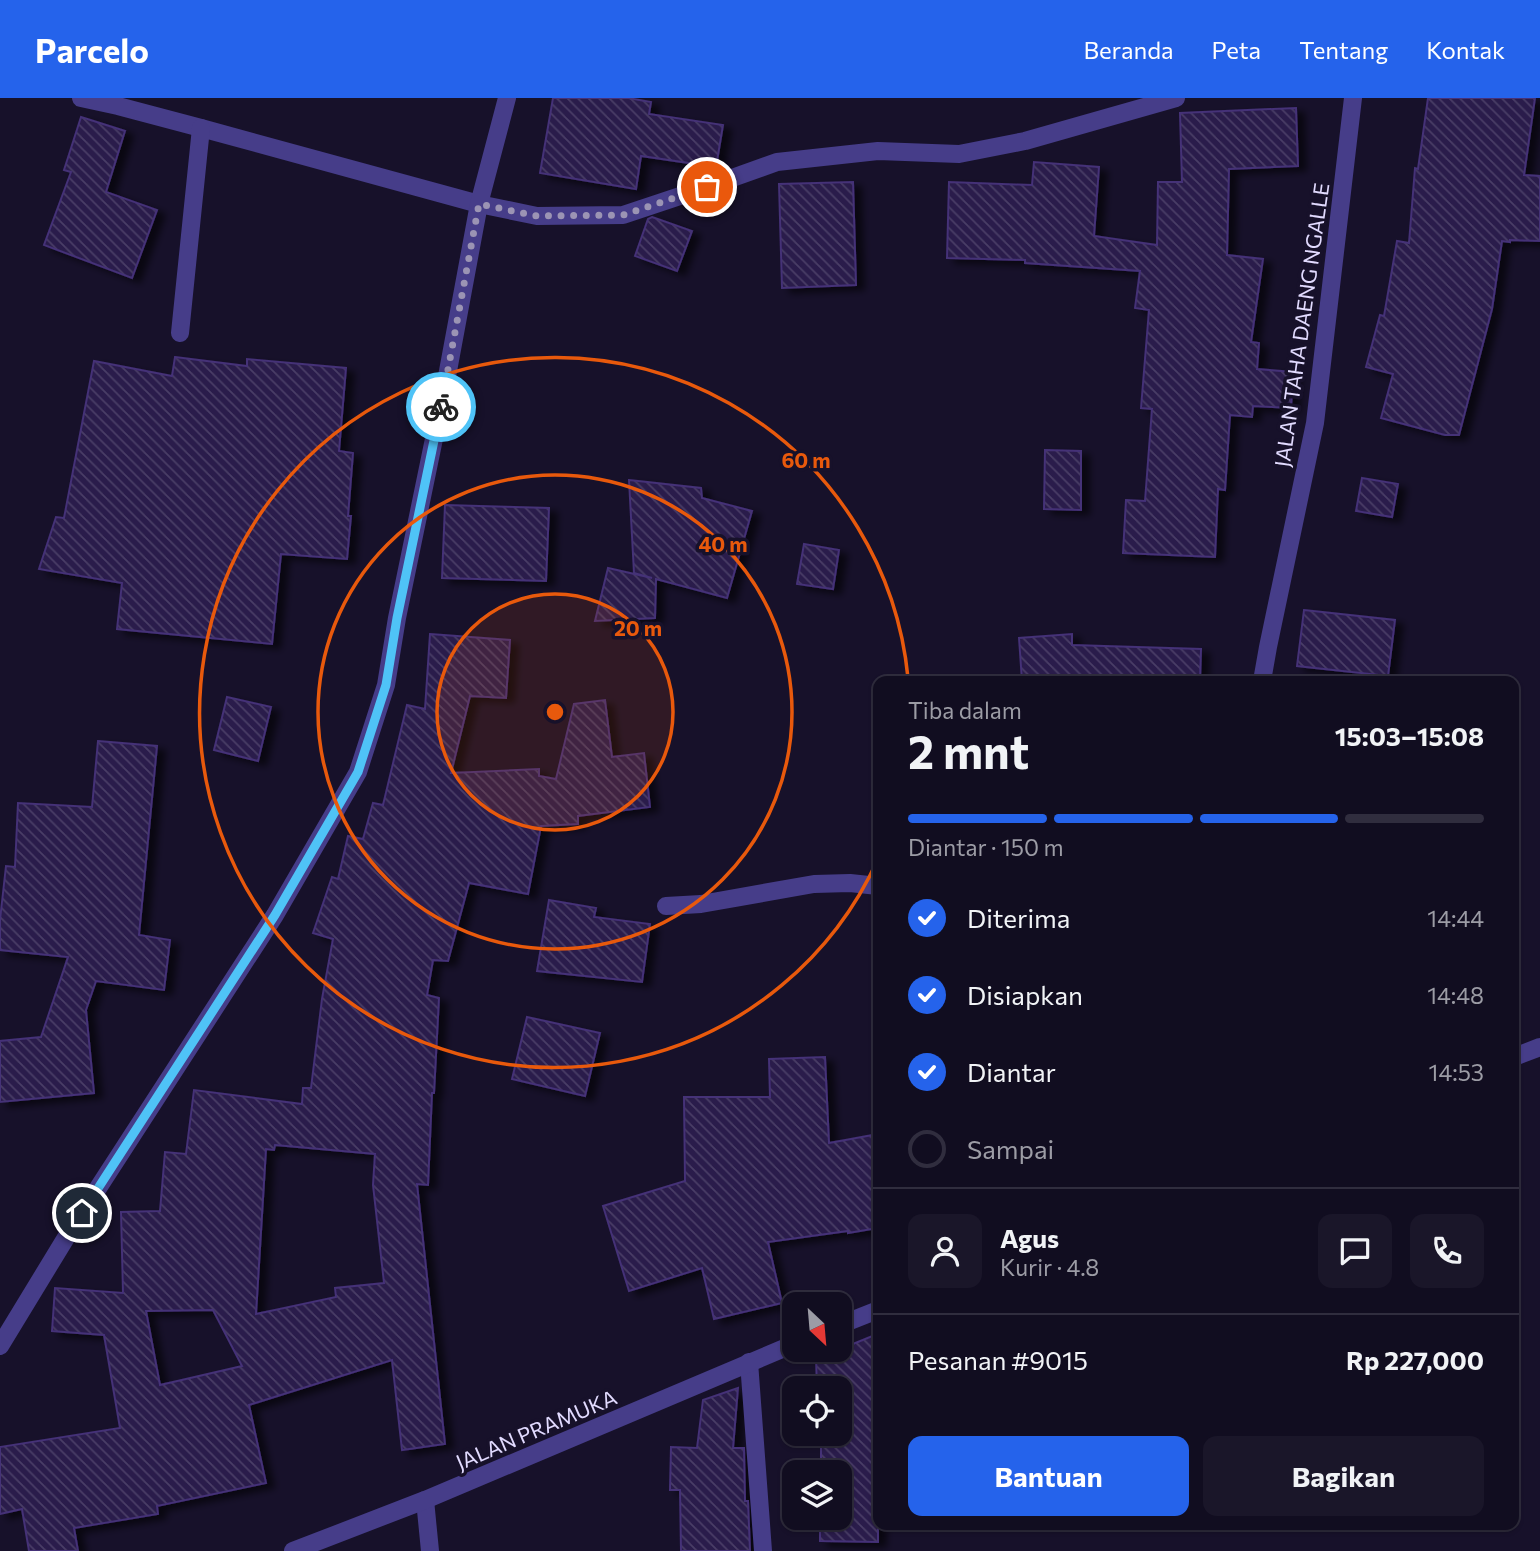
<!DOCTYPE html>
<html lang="id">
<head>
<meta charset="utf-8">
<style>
  :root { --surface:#110d20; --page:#1a1629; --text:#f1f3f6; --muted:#9c9ca5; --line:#302d3e; --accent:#2563eb }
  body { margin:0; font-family:Commissioner,sans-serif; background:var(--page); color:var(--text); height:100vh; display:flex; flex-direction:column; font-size:26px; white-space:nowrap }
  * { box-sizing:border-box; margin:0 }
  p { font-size:23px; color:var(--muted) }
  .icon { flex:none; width:38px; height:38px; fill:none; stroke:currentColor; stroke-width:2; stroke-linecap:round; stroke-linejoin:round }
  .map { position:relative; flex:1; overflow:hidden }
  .panel { position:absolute; left:873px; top:578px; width:646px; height:854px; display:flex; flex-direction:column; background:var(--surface); border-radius:14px; box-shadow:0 2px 5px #0004,0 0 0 2px var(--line) }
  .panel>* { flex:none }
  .needle { width:46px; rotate:154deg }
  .tools { position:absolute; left:782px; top:1194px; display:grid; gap:14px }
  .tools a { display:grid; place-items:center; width:70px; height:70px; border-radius:14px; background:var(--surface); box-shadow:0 2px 5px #0004,0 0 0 2px var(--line); font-size:35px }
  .pin { position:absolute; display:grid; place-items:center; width:60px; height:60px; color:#fff; margin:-30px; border:4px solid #fff; border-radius:50%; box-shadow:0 2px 7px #0007 }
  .courier { position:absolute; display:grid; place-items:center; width:70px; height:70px; margin:-35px; border:5px solid #4fc3f7; border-radius:50%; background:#fff; color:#222; box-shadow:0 2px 9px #0007 }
  .overview em { font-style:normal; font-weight:700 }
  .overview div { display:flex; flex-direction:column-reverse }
  .overview { display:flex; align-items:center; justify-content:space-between; height:119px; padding:0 35px }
  h1 { font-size:46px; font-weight:700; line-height:52px }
  .bar { display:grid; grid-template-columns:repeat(4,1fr); gap:10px 7px; align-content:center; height:84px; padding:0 35px }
  .bar i { height:9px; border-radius:5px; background:var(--line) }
  .bar .current { background:var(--accent) }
  .bar p { grid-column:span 4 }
  .line { display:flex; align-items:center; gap:18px; padding:0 35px; border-top:2px solid var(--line) }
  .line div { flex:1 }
  .round { display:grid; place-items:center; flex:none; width:74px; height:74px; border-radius:14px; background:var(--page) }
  ol { padding:0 35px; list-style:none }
  li { display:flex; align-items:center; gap:21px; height:77px }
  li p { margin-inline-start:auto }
  li .icon { padding:7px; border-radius:50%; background:var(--accent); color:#fff; stroke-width:4 }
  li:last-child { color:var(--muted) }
  li i { width:38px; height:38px; border:4px solid var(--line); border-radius:50% }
  .action { display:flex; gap:14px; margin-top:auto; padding:14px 35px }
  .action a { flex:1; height:80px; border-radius:14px; background:var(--accent); color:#fff; font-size:28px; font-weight:700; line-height:80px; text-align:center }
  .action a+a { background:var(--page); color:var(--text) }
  header { display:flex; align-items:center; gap:42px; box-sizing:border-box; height:98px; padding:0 35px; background:var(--accent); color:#fff }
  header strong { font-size:33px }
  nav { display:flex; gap:38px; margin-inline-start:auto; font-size:24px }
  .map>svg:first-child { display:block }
  .building { fill:url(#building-back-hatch); stroke:#443077; stroke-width:2; fill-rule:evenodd; filter:url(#shadow) }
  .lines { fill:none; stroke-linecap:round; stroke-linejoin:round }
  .minor { stroke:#463d89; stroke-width:18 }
  .tertiary { stroke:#463d89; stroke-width:18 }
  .done { stroke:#9b94b4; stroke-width:7; stroke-dasharray:0 12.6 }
  .route { stroke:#4fc3f7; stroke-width:9 }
  .ring { fill:none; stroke:#e8590c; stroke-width:3.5 }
  .labels { text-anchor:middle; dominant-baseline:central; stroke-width:7; stroke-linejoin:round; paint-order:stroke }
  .street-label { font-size:21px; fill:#e2dbff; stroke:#17112a }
  .centre { fill:#e8590c; stroke:#17112a; stroke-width:3.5 }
  .ring-label { font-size:21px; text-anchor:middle; font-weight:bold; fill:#e8590c; stroke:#17112a; stroke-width:7; stroke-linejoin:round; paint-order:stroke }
</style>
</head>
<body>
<header>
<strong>Parcelo</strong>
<nav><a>Beranda</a><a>Peta</a><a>Tentang</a><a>Kontak</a></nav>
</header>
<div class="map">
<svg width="1540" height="1453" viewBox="0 0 1540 1453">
  <defs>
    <pattern id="building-back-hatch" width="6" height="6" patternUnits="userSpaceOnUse" patternTransform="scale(1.75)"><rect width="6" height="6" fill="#2a1d4b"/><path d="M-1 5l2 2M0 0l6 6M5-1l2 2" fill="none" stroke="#493d66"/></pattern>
    <filter id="shadow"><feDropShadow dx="8" dy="4.5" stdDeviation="3.5" flood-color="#0009"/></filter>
  </defs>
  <rect width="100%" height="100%" fill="#17112a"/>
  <g class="building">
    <path d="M553 0H628L651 4 649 16 723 27 716 69 641 58 636 91 540 75Z"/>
    <path d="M1428 0H1535L1524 77 1540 78V143L1510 142V144L1502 143 1492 211 1459 337H1445L1381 320 1393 276 1366 269 1380 217 1384 218 1397 143 1409 145 1415 70 1418 71Z"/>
    <path d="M1296 10 1298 68 1229 71 1227 157 1263 161 1251 244 1259 245 1257 271 1293 274 1291 310 1253 308 1252 319 1230 317 1225 392 1218 391 1215 459 1123 455 1126 402 1145 403 1152 311 1141 310 1149 212 1135 210 1140 173 1025 165V162L947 160 949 84 1032 87 1034 64 1099 69 1094 138 1157 147 1158 84H1182L1180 15Z"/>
    <path d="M81 19 125 33 106 94 157 112 132 180 44 147 71 74 64 72Z"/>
    <path d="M853 84 856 187 782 190 779 86Z"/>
    <path d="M652 119 692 133 677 173 635 158 648 121Z"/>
    <path d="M175 259 247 268V261L346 270 339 353 353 355 348 418H351L347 461 281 456 272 546 117 531 122 485 39 471 56 419 64 420 94 263 172 278Z"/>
    <path d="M1045 352 1081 353V412L1044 411Z"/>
    <path d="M1362 380 1398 386 1392 419 1356 413Z"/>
    <path d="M629 382 701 390 702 400 752 413 727 500 656 481 655 520 595 523 608 470 652 480 634 475Z"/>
    <path d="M445 407 549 410 546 483 442 480Z"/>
    <path d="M804 446 839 452 833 491 797 486Z"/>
    <path d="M1304 512 1395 522 1388 578 1297 568Z"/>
    <path d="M430 536 510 542 506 600 470 598 451 675 539 671V678L556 681 574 606 605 602 612 659 644 655 650 709 578 718V726L541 728 528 796 469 785 448 863 433 862 427 897 439 900 434 995H432L428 1087 417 1086 445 1346 402 1352 392 1262 249 1307 266 1385 157 1408 158 1416 74 1430 78 1453H29L22 1411 0 1416V1349L120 1330 104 1237 52 1233 55 1190 123 1195 121 1114 160 1113 165 1054 186 1056 194 992 302 1006 303 990H311L322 901 333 841 313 835 332 779 338 781 348 738 363 741 373 705 383 707 407 607 425 611ZM275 1047 375 1056 373 1087 384 1185 335 1190 336 1199 256 1216 266 1051 274 1052ZM213 1212 242 1268 160 1287 146 1213Z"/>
    <path d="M1072 536V547L1201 551 1200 583H1022L1019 540Z"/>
    <path d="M227 599 271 609 258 663 214 652Z"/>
    <path d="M98 643 157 648 139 837 170 842 164 892 96 883 86 912 94 995 0 1004V943L41 939 68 859 0 852V822L6 768 15 769 18 705 92 709Z"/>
    <path d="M549 802 596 810 594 819 650 826 642 884 537 873Z"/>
    <path d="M527 919 600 935 585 998 512 981Z"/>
    <path d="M825 959 829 1045 878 1036V1130L848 1135V1133L768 1144 782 1205 714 1221 702 1170 629 1193 603 1108 685 1083 684 999H770L769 961Z"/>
    <path d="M875 1237 878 1279V1444L820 1443V1419H840V1374H821V1335H840V1290H817L816 1261Z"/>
    <path d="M738 1290 733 1350H744L745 1403H748L750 1453H681L680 1392H670L671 1349 697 1350 703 1302Z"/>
  </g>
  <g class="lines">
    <g class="minor">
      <path d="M81 0 118 8 201 30 479 106 537 118 623 117 707 89 777 64 878 53 959 56 1025 43 1176 0"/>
      <path d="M180 235 201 30"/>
      <path d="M1262 583 1268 549 1315 325 1353 0"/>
      <path d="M666 808 701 806 814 786 850 785 878 788"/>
      <path d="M0 1248 67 1138 275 817 358 674 386 587 397 520 448 273 479 106 507 0"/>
      <path d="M749 1264 763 1453"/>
      <path d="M425 1402 430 1453"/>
    </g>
    <g class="tertiary">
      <path d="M1514 959 1540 949"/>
      <path d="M840 1227 878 1212"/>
      <path d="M293 1453 425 1402 794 1246"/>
    </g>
  </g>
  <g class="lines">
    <path class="done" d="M441 309 479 106 537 118 623 117 707 89"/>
    <path class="route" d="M82 1115 275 817 358 674 386 587 397 520 441 309"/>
  </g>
  <circle cx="555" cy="614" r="118" fill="#e8590c" fill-opacity=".12"/>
  <g class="ring">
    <circle cx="555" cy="614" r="118"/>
    <circle cx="555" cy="614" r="237"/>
    <path d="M878 761A355 355 0 1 1 908 580"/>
  </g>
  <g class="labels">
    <g class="street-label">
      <text transform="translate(1301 227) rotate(-82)">JALAN TAHA DAENG NGALLE</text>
      <text transform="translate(536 1331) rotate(-23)">JALAN PRAMUKA</text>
    </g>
  </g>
  <circle cx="555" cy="614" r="10" class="centre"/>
  <g class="ring-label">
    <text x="806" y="370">60 m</text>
    <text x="723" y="454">40 m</text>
    <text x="638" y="538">20 m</text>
  </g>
</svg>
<div class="tools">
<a><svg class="needle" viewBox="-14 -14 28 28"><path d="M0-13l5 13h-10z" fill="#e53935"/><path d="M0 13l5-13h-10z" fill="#9c9ca5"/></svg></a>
<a><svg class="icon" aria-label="locate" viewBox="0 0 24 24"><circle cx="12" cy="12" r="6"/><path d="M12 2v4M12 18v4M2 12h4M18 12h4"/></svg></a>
<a><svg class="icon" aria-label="layers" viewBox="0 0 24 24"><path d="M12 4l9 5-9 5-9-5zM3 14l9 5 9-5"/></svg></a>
</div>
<div class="pin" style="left:707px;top:89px;background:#ea580c"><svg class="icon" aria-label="bag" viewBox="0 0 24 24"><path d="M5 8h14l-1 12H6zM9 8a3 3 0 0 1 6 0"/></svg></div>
<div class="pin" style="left:82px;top:1115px;background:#1f2937"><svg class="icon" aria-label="home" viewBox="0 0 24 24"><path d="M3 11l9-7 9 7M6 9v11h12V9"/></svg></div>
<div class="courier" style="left:441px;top:309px"><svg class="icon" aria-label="bike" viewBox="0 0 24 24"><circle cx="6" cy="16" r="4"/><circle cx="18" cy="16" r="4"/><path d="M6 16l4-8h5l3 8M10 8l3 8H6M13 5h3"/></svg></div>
<section class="panel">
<div class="overview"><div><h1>2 mnt</h1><p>Tiba dalam</p></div><em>15:03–15:08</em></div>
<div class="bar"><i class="current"></i><i class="current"></i><i class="current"></i><i></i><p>Diantar · 150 m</p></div>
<ol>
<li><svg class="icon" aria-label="check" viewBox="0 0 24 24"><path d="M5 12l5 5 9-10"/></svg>Diterima<p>14:44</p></li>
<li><svg class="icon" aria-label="check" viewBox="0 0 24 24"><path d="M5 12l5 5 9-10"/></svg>Disiapkan<p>14:48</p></li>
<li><svg class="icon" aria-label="check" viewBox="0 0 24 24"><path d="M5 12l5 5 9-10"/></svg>Diantar<p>14:53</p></li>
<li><i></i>Sampai</li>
</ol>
<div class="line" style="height:126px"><a class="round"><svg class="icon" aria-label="person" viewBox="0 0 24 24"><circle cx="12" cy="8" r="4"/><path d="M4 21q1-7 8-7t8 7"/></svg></a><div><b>Agus</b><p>Kurir · 4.8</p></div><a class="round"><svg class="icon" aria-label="chat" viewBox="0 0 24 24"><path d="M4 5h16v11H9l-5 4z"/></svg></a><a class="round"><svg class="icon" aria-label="phone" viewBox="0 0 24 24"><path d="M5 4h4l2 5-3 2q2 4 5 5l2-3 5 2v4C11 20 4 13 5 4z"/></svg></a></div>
<div class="line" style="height:91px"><div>Pesanan #9015</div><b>Rp 227,000</b></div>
<div class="action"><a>Bantuan</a><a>Bagikan</a></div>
</section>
</div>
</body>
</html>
